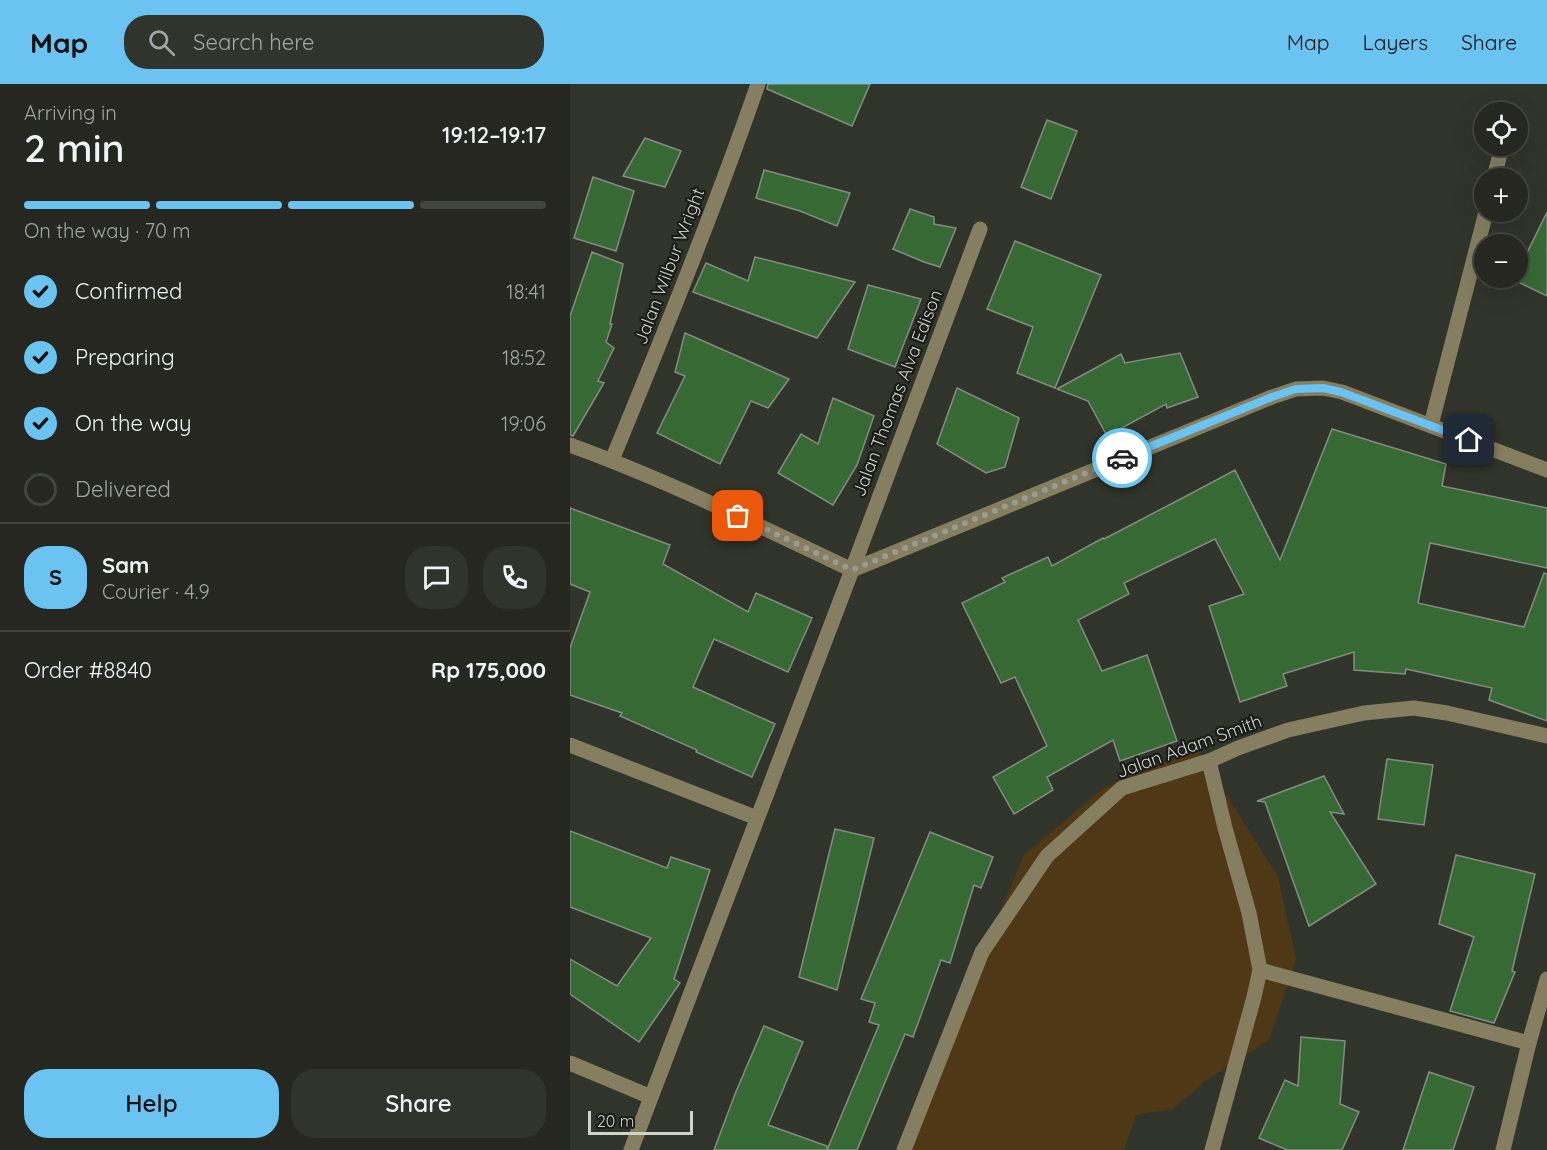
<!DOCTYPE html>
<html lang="en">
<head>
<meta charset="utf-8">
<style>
  :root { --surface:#252720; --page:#31332d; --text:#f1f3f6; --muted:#a3a5a5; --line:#42443e; --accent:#6bc3f2 }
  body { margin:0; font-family:Quicksand,sans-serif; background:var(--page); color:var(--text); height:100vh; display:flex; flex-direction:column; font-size:22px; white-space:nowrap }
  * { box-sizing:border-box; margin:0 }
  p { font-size:20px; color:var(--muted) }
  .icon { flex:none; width:33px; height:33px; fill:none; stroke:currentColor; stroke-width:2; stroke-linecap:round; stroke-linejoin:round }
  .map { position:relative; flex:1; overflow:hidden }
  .sheet { display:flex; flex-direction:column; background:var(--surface); width:570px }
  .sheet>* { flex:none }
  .controls { position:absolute; left:904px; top:18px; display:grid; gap:12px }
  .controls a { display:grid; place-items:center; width:54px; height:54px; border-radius:50%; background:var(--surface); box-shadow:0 6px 24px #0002,0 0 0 2px var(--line); font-size:30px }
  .scale { position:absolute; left:18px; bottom:15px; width:105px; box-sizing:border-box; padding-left:6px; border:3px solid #d1d3cd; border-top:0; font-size:16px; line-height:21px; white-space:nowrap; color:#d1d3cd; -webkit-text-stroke:4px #1a1b17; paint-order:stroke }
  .pin { position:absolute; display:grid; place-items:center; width:51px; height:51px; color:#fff; margin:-26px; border-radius:12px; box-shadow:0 3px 9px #0006 }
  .courier { position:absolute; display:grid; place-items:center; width:60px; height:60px; margin:-30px; border:4px solid #6bc3f2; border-radius:50%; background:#fff; color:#222; box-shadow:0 2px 8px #0007 }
  .head em { font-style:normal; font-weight:600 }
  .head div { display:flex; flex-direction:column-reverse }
  .head { display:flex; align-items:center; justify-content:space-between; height:102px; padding:0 24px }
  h1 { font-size:39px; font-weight:600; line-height:45px }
  .bar { display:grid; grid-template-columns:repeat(4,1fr); gap:9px 6px; align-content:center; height:72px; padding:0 24px }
  .bar i { height:8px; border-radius:4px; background:var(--line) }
  .bar .active { background:var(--accent) }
  .bar p { grid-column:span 4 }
  .line { display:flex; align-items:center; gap:15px; padding:0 24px; border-top:2px solid var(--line) }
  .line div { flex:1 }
  .round { display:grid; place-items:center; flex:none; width:63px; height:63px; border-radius:24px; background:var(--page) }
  ol { padding:0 24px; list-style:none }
  li { display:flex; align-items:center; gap:18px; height:66px }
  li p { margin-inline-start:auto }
  li .icon { padding:6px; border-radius:50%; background:var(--accent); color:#111; stroke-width:4 }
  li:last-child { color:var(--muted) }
  li i { width:33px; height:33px; border:3px solid var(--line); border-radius:50% }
  .action { display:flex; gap:12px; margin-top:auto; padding:12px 24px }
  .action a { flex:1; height:69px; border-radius:24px; background:var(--accent); color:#111; font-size:24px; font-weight:600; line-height:69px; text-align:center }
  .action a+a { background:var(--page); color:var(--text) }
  header { display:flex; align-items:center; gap:36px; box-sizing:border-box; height:84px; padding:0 30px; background:var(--accent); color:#111 }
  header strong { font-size:28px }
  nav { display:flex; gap:33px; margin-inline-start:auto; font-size:21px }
  .search { width:420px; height:54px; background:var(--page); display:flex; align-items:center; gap:15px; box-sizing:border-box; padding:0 21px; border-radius:24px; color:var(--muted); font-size:22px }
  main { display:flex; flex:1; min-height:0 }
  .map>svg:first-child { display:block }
  .green { fill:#4f3815 }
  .building { fill:#376934; stroke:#838c82; stroke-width:1.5 }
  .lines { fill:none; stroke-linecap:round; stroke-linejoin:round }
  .minor { stroke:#857e60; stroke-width:15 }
  .done { stroke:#999b94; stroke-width:6; stroke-dasharray:0 10.8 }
  .route { stroke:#6bc3f2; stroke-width:8 }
  .labels { text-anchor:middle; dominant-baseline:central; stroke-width:4.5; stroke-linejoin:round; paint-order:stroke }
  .street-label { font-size:18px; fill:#d1d3cd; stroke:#1a1b17 }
</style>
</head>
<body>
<header>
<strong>Map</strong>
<div class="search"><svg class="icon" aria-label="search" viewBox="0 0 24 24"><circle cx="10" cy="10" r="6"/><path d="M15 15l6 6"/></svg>Search here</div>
<nav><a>Map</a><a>Layers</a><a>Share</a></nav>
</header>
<main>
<section class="sheet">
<div class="head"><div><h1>2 min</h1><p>Arriving in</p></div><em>19:12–19:17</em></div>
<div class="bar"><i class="active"></i><i class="active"></i><i class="active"></i><i></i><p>On the way · 70 m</p></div>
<ol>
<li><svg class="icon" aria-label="check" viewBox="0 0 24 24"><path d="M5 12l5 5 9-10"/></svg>Confirmed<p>18:41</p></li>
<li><svg class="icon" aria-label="check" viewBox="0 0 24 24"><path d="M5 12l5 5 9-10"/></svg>Preparing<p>18:52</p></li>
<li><svg class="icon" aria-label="check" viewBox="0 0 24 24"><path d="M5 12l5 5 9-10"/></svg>On the way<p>19:06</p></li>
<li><i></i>Delivered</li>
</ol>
<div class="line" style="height:108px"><b class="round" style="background:var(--accent);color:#111">S</b><div><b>Sam</b><p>Courier · 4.9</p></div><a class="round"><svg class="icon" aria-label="chat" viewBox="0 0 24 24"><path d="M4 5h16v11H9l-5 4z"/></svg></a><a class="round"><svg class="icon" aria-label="phone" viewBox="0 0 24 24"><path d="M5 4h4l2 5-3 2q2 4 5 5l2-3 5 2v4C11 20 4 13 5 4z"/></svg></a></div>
<div class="line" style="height:78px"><div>Order #8840</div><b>Rp 175,000</b></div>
<div class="action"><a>Help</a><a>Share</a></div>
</section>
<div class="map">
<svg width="977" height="1066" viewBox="0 0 977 1066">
  <rect width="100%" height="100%" fill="#31342a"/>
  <path class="green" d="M628 666 708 793 726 875 699 956 638 995 603 1025 566 1031 554 1066H331L454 771 535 703Z"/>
  <g class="building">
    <path d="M198 0H300L282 42 197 5Z"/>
    <path d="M477 36 507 47 481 115 451 103Z"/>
    <path d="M75 54 111 67 95 103 53 92Z"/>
    <path d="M194 86 280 109 267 142 230 127 186 114Z"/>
    <path d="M23 93 64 107 46 167 4 154Z"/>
    <path d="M340 125 364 133V140L386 144 370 183 354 178 323 165Z"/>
    <path d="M977 128V212L944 196 945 194H948V187Z"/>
    <path d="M445 157 531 191 485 304 447 289 463 243 417 225Z"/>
    <path d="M22 168 53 180 40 240H42L36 258 44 264 28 297 34 299 3 352 0 351V232Z"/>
    <path d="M185 173 285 198 247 254 123 208 136 179 178 197Z"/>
    <path d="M298 201 351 215 325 283 278 265Z"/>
    <path d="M115 249 219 295 198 324 181 317 150 380 87 349 115 292 105 288Z"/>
    <path d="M610 269 628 313 597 324 596 320 537 352 518 317 487 305 551 270 555 279Z"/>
    <path d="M387 304 449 334 435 383 416 389 367 360Z"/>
    <path d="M263 314 304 332 287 381 263 421 208 389 231 350 248 360Z"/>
    <path d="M762 345 876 380 872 402 977 424V484L860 459 848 519 954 543 974 489 977 490V637L919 616 922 604 836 585 835 590 784 586V568L713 590 717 602 670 618 639 522 674 510 645 455 554 499 559 510 508 536 532 587 577 571 607 657 550 677 543 656 477 693 483 706 444 730 423 693 477 662 445 593 431 599 392 519 435 498 432 494 478 473 482 482 533 454 534 455 622 409 665 386 710 476Z"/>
    <path d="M0 424 100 461 93 480 178 528 186 509 242 534 218 588 144 555 123 603 205 640 182 693 126 668 127 666 50 632 52 629 0 611V564L20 508 0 500Z"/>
    <path d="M817 675 863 681 854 741 808 735Z"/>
    <path d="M754 692 774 730 760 728 806 800 739 842 695 718 687 717Z"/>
    <path d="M265 745 304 754 267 906 229 893Z"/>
    <path d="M0 747 97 784 101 773 140 786 104 895 110 899 69 958 0 910V875L47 902 81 854 0 823Z"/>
    <path d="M360 748 423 773 411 804 404 801 380 879 371 876 343 953 335 950 287 1066H257L309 941 299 938 305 919 291 915Z"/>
    <path d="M886 771 965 790 942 887 945 888 924 939 880 927 904 853 869 840Z"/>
    <path d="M194 942 233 958 198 1041 257 1062V1066H144L165 1010Z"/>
    <path d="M731 953 775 957 770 1020 789 1028 772 1066H717L689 1054 715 996 728 1002Z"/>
    <path d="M859 988 904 1003 883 1066H833Z"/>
  </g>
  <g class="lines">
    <g class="minor">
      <path d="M940 28 941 26"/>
      <path d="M924 94 932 62"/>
      <path d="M861 341 916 128"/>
      <path d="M0 361C97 396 189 442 282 486"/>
      <path d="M42 376C93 252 144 127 188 0"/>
      <path d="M282 486 702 313 726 305 753 304 772 308 977 386"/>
      <path d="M0 661 187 734"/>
      <path d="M639 677 655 744 679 829 690 886 684 913 642 1066"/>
      <path d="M690 886 959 959"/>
      <path d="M0 979 81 1013"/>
      <path d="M61 1066 282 486 410 145"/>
      <path d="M334 1066 412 868 477 772 552 704 639 677 668 664 718 646 794 629 844 624 877 629 977 652"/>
      <path d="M933 1066 959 959 977 895"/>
    </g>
  </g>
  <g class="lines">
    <path class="done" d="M168 432 282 486 552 374"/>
    <path class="route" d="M552 374 702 313 726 305 753 304 771 308 899 356"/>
  </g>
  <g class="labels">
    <g class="street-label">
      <text transform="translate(99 182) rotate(-69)">Jalan Wilbur Wright</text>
      <text transform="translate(327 309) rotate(-69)">Jalan Thomas Alva Edison</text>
      <text transform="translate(619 662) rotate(-20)">Jalan Adam Smith</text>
    </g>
  </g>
</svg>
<div class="controls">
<a><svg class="icon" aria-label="locate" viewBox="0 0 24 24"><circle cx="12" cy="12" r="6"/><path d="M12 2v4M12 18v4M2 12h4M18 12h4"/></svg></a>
<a>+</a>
<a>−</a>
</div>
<div class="scale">20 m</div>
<div class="pin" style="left:168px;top:432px;background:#ea580c"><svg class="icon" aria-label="bag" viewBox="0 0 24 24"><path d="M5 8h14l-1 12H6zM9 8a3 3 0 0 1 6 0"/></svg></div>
<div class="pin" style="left:899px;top:356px;background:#1f2937"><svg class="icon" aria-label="home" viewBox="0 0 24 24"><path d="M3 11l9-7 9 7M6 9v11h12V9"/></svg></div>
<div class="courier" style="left:552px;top:374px"><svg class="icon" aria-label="car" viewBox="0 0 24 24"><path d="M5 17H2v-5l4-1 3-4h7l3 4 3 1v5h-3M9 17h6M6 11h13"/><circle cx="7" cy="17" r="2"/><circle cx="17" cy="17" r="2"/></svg></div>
</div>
</main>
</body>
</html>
